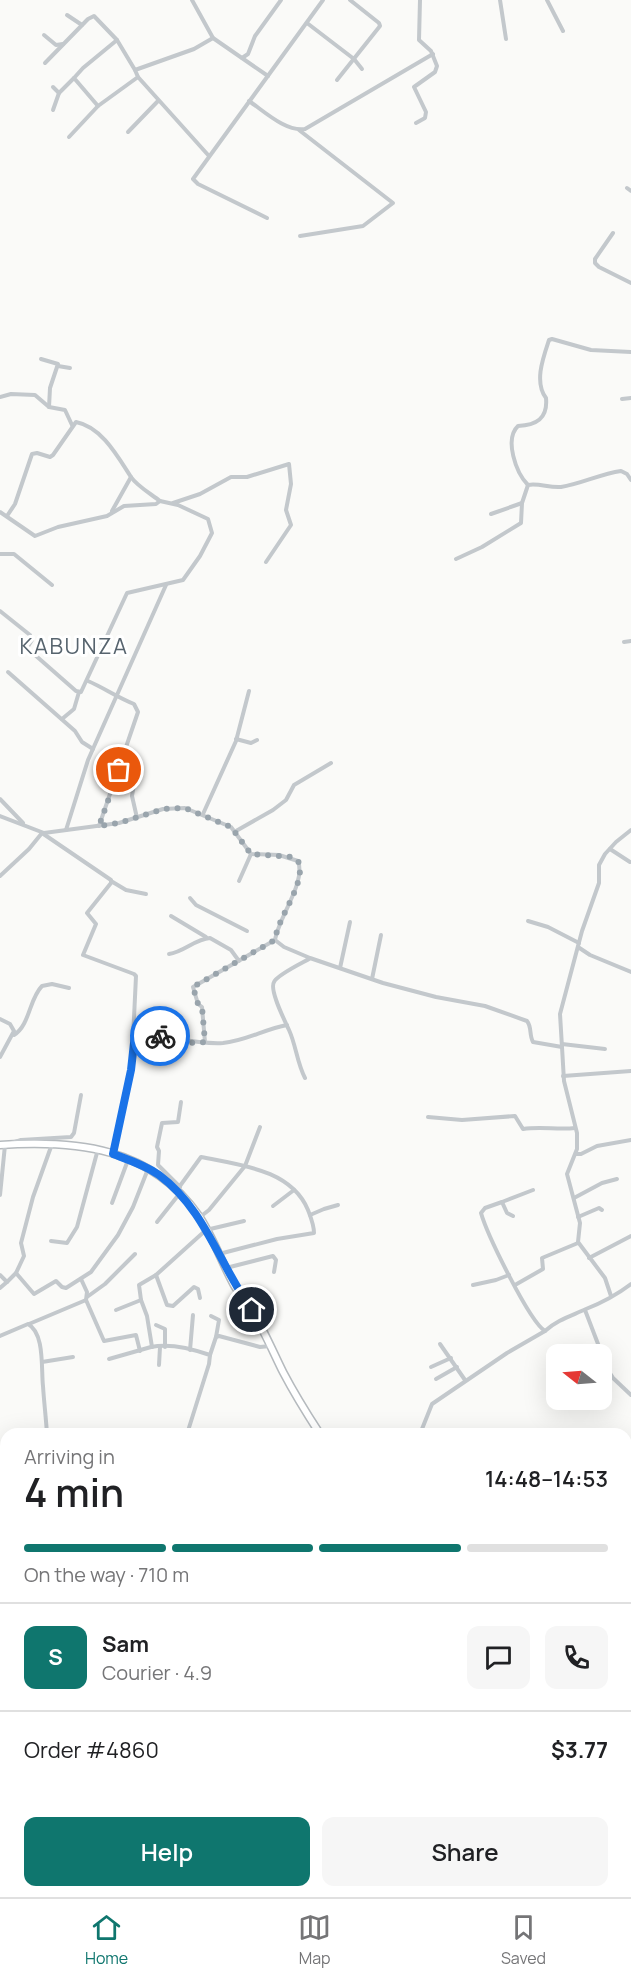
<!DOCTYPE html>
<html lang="en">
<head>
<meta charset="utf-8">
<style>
  :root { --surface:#fff; --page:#f6f6f6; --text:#202124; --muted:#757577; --line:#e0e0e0; --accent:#0f766e }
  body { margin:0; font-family:Manrope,sans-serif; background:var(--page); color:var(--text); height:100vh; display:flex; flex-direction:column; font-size:22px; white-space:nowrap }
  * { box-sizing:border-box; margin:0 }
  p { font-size:20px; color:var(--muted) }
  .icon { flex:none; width:33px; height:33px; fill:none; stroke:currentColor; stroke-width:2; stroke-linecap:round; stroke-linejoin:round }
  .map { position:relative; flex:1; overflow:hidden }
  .panel { position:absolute; left:0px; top:1428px; width:632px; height:470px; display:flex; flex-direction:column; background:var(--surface); border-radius:18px 18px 0 0; box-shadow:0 6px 24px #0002 }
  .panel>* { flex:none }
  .needle { width:39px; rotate:287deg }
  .fabs { position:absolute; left:546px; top:1344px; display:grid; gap:12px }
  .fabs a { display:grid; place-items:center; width:66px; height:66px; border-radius:12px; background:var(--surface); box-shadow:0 6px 24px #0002; font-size:30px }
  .pin { position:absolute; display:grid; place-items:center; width:51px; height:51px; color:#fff; margin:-26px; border:3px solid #fff; border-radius:50%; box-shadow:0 2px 6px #0007 }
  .courier { position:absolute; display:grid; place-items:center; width:60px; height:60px; margin:-30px; border:4px solid #1a73e8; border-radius:50%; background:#fff; color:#222; box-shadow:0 2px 8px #0007 }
  .overview em { font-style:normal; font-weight:600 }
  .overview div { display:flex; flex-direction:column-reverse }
  .overview { display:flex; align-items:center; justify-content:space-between; height:102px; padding:0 24px }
  h1 { font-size:39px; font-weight:600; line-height:45px }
  .bar { display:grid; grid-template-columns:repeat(4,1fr); gap:9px 6px; align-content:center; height:72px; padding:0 24px }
  .bar i { height:8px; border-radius:4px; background:var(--line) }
  .bar .current { background:var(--accent) }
  .bar p { grid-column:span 4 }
  .line { display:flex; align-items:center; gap:15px; padding:0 24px; border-top:2px solid var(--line) }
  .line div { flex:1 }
  .round { display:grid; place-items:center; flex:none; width:63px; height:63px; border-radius:12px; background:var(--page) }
  .button { display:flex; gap:12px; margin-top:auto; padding:12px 24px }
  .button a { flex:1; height:69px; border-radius:12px; background:var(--accent); color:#fff; font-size:24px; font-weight:600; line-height:69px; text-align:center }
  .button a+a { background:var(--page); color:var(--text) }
  .dock { display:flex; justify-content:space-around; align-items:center; height:84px; border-top:2px solid var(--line); background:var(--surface); font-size:16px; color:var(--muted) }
  .dock a { display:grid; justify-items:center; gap:3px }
  .dock .current { color:var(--accent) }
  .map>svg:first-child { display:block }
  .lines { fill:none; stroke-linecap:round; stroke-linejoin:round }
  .primary-casing { stroke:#b5babe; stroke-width:9 }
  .minor { stroke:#c3c8cc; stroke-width:4 }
  .primary { stroke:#fff; stroke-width:6 }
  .done { stroke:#99a4ac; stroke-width:6; stroke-dasharray:0 10.8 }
  .route { stroke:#1a73e8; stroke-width:8 }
  .labels { text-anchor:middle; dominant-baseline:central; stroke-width:6; stroke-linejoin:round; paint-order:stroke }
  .quarter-label { font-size:22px; letter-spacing:1.5px; fill:#57646e; stroke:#fff }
</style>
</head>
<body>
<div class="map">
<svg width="631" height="1897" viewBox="0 0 631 1897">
  <rect width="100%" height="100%" fill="#fafaf8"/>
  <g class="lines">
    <g class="primary-casing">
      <g id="primary">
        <path d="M0 1145C77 1140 151 1147 199 1216 213 1237 222 1263 234 1285 239 1294 247 1302 252 1311 264 1330 273 1352 283 1372 294 1393 307 1414 320 1434"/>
        <path d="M626 1577H631"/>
      </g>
    </g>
    <g class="minor">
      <path d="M192 0 213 38 268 76"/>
      <path d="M500 0 506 39"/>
      <path d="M547 0 563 31"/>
      <path d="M67 15 82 25"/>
      <path d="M307 23 354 59 362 69"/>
      <path d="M44 35 56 45 63 44"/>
      <path d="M242 58 248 54 255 36 281 0"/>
      <path d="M45 63 88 19 94 16 117 40 135 70"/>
      <path d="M138 77 209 156"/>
      <path d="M337 80 380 26 379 23 350 0"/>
      <path d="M53 87 59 93 74 78"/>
      <path d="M249 101C265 112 286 132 305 129L433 54"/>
      <path d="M98 106 74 78 83 68 117 40"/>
      <path d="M53 110 59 93"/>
      <path d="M416 123 425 118 426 112 414 87 435 72 437 66 431 51 419 40 420 0"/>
      <path d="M299 130 393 203 363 226 300 236"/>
      <path d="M128 132 158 101"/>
      <path d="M69 137 98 106 138 77 135 70 194 49 213 38"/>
      <path d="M627 188 631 191"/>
      <path d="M267 218 198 184 193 179 323 0"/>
      <path d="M613 233 595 259V263L599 267 631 283"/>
      <path d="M41 359 58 364 50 388 49 407"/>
      <path d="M58 366 70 368"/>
      <path d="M0 397 11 394 35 395 49 407 65 410 72 425"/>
      <path d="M622 399 631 398"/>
      <path d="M528 485C516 473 504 439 518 426 536 425 548 419 546 398 534 382 543 358 549 340L552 339 591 350 631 352"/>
      <path d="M173 503 200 494 231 477H247L289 464 291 484 286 510 291 525 266 562"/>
      <path d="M112 511 131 477"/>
      <path d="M0 512 35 536 58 527 107 516 124 506 156 504 160 501 178 505 208 519 212 533 200 556 183 580 127 593 81 692 76 691 27 648 32 640 30 635 0 611"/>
      <path d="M491 514 522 503"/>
      <path d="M7 516 15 504 32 454 37 453 50 457 53 455 76 422C102 427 118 457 131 477 137 486 151 494 160 501"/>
      <path d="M0 554H14L52 585"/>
      <path d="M456 559 482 547 521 523 522 503 528 485C539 483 549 488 561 487 581 484 600 474 621 471L627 474 631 480"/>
      <path d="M624 642 631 641"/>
      <path d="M8 672 75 731 82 742 93 749"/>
      <path d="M88 681C104 688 117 697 134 704L138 712 99 826"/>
      <path d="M62 719 74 709 79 692"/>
      <path d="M236 739 251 743 257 740"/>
      <path d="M136 772 132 796 137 818"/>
      <path d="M0 799 23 823"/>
      <path d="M203 814 236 741 249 691"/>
      <path d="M0 816 44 833 119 823 163 809 185 808 231 827 251 854 279 855 298 861C306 883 279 916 275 940L193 987 198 1004 202 1007 205 1042"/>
      <path d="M66 830 88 760 166 585"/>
      <path d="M236 831 273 810 286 800 294 785 331 763"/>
      <path d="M610 849 630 862"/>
      <path d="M0 876 29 849 42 833 111 880V883L87 913 96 924 83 955 134 974 136 976 132 1060 113 1154"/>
      <path d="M111 881 126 890 146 894"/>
      <path d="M239 881 251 854"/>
      <path d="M190 898 196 905 247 931"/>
      <path d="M171 916 206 937"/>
      <path d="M528 921 548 927 579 943"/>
      <path d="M275 940 284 947 310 958 383 983 436 997 485 1006 527 1021C532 1027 529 1035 533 1042L562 1047 564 1081 577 1133V1149L567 1174 580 1223 578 1242 605 1278 611 1296"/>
      <path d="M578 947 590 955 631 972"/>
      <path d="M169 954C184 952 195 939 210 938L231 950 239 961"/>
      <path d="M340 968 350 922"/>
      <path d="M372 979 381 935"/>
      <path d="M0 1019 10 1024 14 1031 0 1057"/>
      <path d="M135 1034C165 1033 191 1045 223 1043 245 1041 265 1029 287 1025"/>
      <path d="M14 1035C30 1025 29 999 42 986L52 984 69 988"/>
      <path d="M562 1044 605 1049"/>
      <path d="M562 1047 560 1014 582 931 599 883V865L605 854 616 842 631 830"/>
      <path d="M563 1076 631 1071"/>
      <path d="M305 1078C297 1063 296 1045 289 1030 285 1021 269 990 274 982 277 975 302 963 309 959"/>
      <path d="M428 1117 462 1120 515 1116 523 1129C541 1126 557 1130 575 1128"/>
      <path d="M12 1143 21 1140 71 1137 74 1133 81 1095"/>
      <path d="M576 1154H581L597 1146 631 1140"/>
      <path d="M180 1187 158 1165 159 1151 157 1147 162 1123 178 1122 181 1102"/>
      <path d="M177 1190 201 1157C239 1165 291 1169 308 1210 311 1218 314 1225 314 1233L277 1239 219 1254"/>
      <path d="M0 1195 5 1145"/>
      <path d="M574 1198 602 1183 617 1179"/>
      <path d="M502 1202 533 1190"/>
      <path d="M112 1203 128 1160"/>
      <path d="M273 1206 294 1190"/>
      <path d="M310 1215 324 1209 338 1205"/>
      <path d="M513 1216 507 1213 502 1202 485 1208 481 1213C487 1234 529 1321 545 1331 557 1320 571 1316 586 1309 601 1303 618 1294 631 1284"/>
      <path d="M200 1217 209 1210 245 1166 260 1127"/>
      <path d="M578 1217 599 1208 602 1210"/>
      <path d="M157 1222 180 1193"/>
      <path d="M51 1241 67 1243 77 1227 98 1149"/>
      <path d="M589 1258 631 1236"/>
      <path d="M226 1268 273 1256 276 1260 274 1272"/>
      <path d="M16 1273 34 1294 56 1281 62 1287 66 1288 91 1272 118 1235 133 1207 148 1169"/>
      <path d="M0 1275 7 1282 16 1273 24 1256 21 1243 33 1197 52 1144"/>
      <path d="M156 1275 167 1305 173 1306 194 1287 198 1289 200 1298"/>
      <path d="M81 1279 87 1292 86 1300 104 1341 136 1335 140 1351"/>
      <path d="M473 1285 496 1280 509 1275"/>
      <path d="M515 1285 543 1269 542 1258 578 1243"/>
      <path d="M0 1288 7 1282"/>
      <path d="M87 1297 105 1284 135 1254"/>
      <path d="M116 1310 141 1300"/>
      <path d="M585 1310 608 1370 613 1378 631 1395"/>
      <path d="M211 1316 219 1320 216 1337"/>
      <path d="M29 1324 86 1300"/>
      <path d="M156 1325 165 1329V1347"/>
      <path d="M0 1336 28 1324C45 1333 41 1370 43 1386 44 1402 46 1418 47 1434"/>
      <path d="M440 1344 465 1380"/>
      <path d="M152 1347 147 1316 141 1300 139 1285 156 1275 206 1230 244 1221"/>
      <path d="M190 1350 193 1315"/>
      <path d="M210 1355 216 1337 219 1336 260 1347 270 1346"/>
      <path d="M109 1359C123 1355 137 1351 151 1347 169 1343 193 1349 210 1355L209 1364 187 1434"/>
      <path d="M42 1362 73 1357"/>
      <path d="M159 1365 160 1347"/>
      <path d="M431 1367 451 1358"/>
      <path d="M436 1379 457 1367"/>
      <path d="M420 1434 432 1404 507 1353 545 1331"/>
      <path d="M0 1452H4"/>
      <path d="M626 1474 631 1462"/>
      <path d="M626 1508 631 1532"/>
      <path d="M0 1541 6 1545"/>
      <path d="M0 1612 6 1605"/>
      <path d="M0 1876 6 1877"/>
      <path d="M118 1892 159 1895 177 1892 212 1897"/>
      <path d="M484 1892 516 1897"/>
      <path d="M416 1897 418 1892"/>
      <path d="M493 1897H504"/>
    </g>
    <use href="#primary" class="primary"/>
  </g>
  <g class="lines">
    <path class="done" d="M119 770 99 826 119 823 163 809 185 808 231 827 251 854 292 857 296 859 300 864C302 891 279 914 275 940L193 987 198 1004 202 1007 205 1042 193 1043 160 1036"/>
    <path class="route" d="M160 1036 135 1034 131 1070 113 1154C129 1160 145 1165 159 1175 205 1209 220 1266 252 1310"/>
  </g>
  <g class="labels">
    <g class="quarter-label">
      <text x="74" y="646">KABUNZA</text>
    </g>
  </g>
</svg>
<div class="fabs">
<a><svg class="needle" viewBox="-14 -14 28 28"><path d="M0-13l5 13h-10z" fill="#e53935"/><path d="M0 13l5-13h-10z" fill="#757577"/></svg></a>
</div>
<div class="pin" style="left:119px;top:770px;background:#ea580c"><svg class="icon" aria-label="bag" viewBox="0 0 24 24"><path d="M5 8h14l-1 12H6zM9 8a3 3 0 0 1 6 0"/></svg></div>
<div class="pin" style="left:252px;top:1310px;background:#1f2937"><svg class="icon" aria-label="home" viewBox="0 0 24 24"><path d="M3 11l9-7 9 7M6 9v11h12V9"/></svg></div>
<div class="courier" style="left:160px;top:1036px"><svg class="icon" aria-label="bike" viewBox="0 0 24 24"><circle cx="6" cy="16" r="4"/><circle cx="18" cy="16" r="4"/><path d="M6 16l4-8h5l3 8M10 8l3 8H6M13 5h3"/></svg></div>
<section class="panel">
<div class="overview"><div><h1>4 min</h1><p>Arriving in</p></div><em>14:48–14:53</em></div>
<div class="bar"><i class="current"></i><i class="current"></i><i class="current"></i><i></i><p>On the way · 710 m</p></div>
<div class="line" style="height:108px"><b class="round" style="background:var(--accent);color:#fff">S</b><div><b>Sam</b><p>Courier · 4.9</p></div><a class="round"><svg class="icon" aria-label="chat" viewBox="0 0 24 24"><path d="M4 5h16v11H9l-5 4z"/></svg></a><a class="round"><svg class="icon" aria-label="phone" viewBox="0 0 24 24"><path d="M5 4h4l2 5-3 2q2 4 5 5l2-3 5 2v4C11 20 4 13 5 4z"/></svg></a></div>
<div class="line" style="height:78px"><div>Order #4860</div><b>$3.77</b></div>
<div class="button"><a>Help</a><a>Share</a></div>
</section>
</div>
<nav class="dock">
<a class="current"><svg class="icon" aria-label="home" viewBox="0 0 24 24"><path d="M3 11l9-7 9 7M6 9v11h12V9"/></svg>Home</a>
<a><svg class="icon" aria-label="map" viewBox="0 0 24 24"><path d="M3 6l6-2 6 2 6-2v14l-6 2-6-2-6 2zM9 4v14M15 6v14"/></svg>Map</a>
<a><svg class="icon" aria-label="saved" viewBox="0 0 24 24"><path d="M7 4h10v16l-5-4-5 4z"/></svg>Saved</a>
</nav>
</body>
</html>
